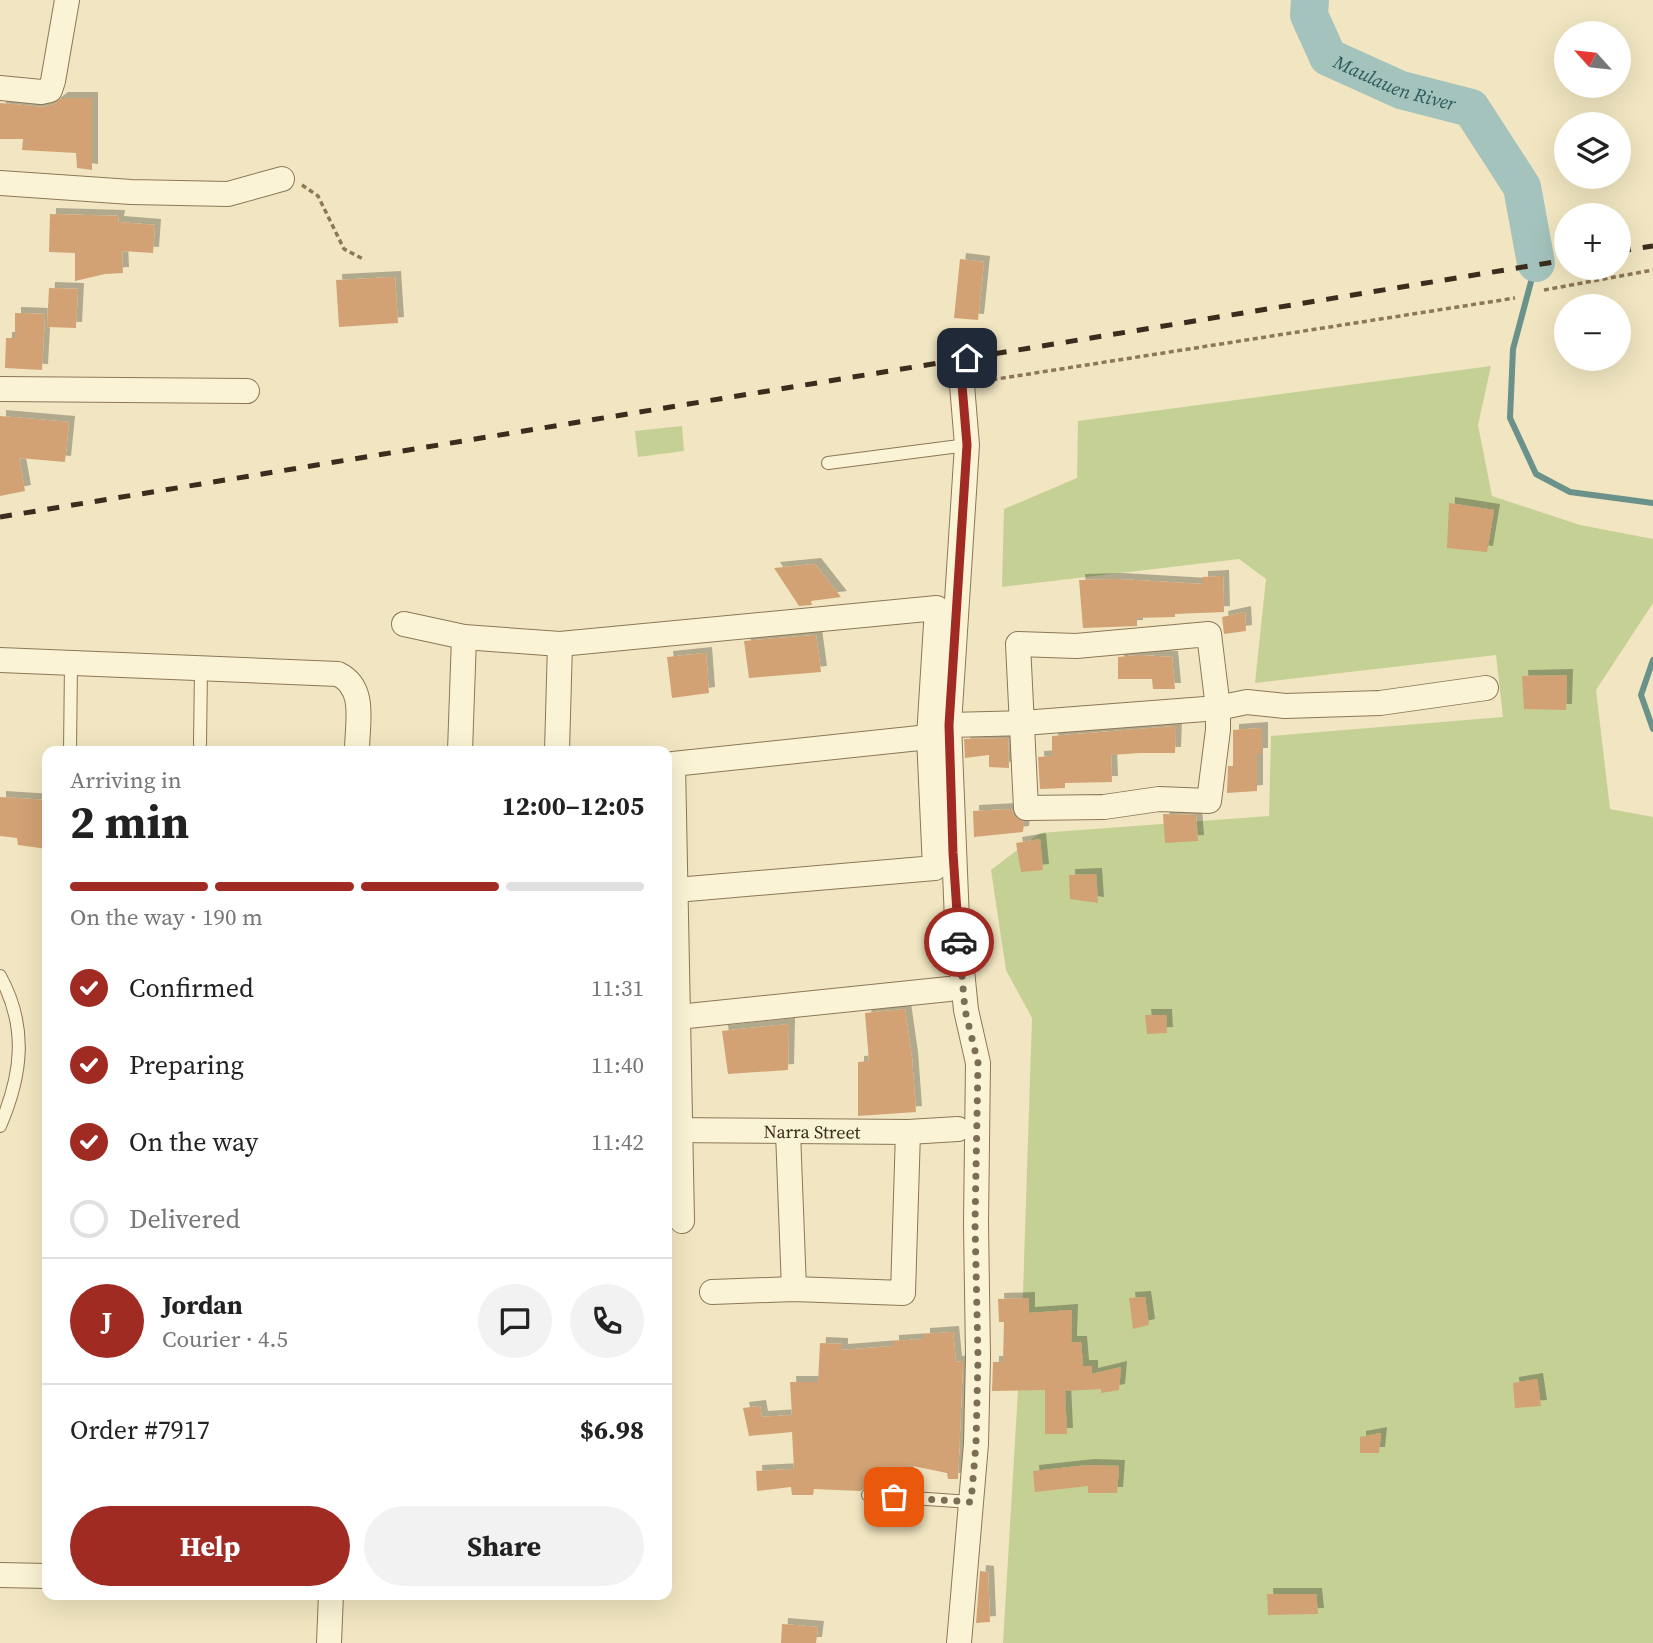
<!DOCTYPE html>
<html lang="en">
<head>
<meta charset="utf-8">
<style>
  :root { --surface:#fff; --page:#f2f2f2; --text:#222; --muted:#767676; --line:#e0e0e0; --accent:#a02b23 }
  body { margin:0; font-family:"Source Serif 4",serif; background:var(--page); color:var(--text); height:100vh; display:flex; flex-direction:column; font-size:26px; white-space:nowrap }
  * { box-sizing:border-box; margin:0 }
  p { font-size:23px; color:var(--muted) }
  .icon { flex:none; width:38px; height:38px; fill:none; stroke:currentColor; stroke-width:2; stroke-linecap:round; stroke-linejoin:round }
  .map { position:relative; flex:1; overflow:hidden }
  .sheet { position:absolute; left:42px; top:746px; width:630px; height:854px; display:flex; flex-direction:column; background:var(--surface); border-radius:14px; box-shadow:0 7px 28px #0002 }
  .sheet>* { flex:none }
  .needle { width:46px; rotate:297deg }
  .buttons { position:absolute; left:1554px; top:21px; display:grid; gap:14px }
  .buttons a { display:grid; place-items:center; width:77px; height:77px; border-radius:50%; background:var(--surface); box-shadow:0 7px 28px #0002; font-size:35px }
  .pin { position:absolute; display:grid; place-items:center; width:60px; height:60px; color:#fff; margin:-30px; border-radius:14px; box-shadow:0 4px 10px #0006 }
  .courier { position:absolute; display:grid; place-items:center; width:70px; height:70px; margin:-35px; border:5px solid #a02b23; border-radius:50%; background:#fff; color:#222; box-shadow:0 2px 9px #0007 }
  .head em { font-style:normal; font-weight:700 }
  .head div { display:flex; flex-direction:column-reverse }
  .head { display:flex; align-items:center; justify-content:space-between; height:119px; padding:0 28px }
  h1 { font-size:46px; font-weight:700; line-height:52px }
  .bar { display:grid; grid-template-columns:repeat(4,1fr); gap:10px 7px; align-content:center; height:84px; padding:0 28px }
  .bar i { height:9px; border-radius:5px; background:var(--line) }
  .bar .active { background:var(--accent) }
  .bar p { grid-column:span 4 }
  .line { display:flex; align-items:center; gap:18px; padding:0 28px; border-top:2px solid var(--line) }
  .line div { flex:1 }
  .round { display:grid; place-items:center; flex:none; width:74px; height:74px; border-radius:37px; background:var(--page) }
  ol { padding:0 28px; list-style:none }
  li { display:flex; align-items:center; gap:21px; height:77px }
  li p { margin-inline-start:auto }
  li .icon { padding:7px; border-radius:50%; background:var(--accent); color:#fff; stroke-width:4 }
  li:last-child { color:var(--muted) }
  li i { width:38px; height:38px; border:4px solid var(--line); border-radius:50% }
  .primary-button { display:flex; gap:14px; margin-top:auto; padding:14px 28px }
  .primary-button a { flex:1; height:80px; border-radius:42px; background:var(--accent); color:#fff; font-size:28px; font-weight:700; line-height:80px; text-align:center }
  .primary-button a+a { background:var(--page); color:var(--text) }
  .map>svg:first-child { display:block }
  .green { fill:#c5d094 }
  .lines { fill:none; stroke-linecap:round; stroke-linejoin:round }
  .stream { stroke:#6a928b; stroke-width:6 }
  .river { stroke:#a4c3bc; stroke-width:38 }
  .building { fill:#d2a274; filter:url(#shadow) }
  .lane-casing { stroke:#8c7757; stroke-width:14 }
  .street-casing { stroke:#8c7757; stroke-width:26 }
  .path { stroke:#8c7757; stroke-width:3.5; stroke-dasharray:5 3.5; stroke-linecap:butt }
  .lane { stroke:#fbf3d5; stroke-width:12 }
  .street { stroke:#fbf3d5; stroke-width:24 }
  .rail { stroke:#3b2d1d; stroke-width:5; stroke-dasharray:12 12; stroke-linecap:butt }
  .done { stroke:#7b6e56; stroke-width:7; stroke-dasharray:0 12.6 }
  .route { stroke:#a02b23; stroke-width:9 }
  .labels { text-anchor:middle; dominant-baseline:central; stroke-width:5; stroke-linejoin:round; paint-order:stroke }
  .street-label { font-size:18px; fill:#3b2d1d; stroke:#f8f0d2 }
  .water-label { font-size:19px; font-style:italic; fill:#2b5b5c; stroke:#f8f0d2 }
</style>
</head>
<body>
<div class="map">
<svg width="1653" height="1643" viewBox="0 0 1653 1643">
  <defs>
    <filter id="shadow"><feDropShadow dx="6" dy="-6" stdDeviation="0" flood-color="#0004"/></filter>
  </defs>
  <rect width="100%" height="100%" fill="#f1e6c1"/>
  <g class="green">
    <path d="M1491 366 1478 425 1492 496 1580 525 1653 539V603L1596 690 1610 809 1653 817V1643H1003L1022 1323 1032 1018 1006 970 991 870 1040 833 1269 816 1271 736 1503 717 1496 655 1255 683 1266 579 1239 559 1002 587 1004 509 1077 478 1078 421Z"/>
    <path d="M682 426 684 451 638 457 635 431Z"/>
  </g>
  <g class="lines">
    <g class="stream">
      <path d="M1536 263 1513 349 1510 418 1536 474 1570 492 1653 503"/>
      <path d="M1653 660 1641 695 1653 729"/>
    </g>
    <path class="river" id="s1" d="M1310 0 1309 15 1328 57 1401 90 1471 108 1522 187 1536 263"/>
  </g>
  <g class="building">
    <path d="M62 98H92V170L77 168 76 153 22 150 23 139H0V103L44 107 54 104Z"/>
    <path d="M50 214 119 216 118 222 155 225 153 253 122 251 123 273 105 274 75 281V253L49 252Z"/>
    <path d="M960 259 984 262 978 320 954 318Z"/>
    <path d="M395 277 398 323 339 327 336 280Z"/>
    <path d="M49 288 78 289 76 328 47 327Z"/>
    <path d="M15 313 45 314 42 370 5 368 6 338H15Z"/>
    <path d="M0 416 69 422 65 462 19 458 25 491 0 496Z"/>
    <path d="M1449 503 1494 510 1487 552 1447 548Z"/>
    <path d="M815 564 841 597 811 601 812 605 799 606 774 568Z"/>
    <path d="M1223 576 1224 612 1175 614V617L1137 618V626L1083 628 1079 580 1117 579 1202 584V577Z"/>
    <path d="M1245 612 1246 631 1224 634 1222 617Z"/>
    <path d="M816 635 821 672 749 678 744 641Z"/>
    <path d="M706 653 709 693 672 698 667 657Z"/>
    <path d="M1138 655 1172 657 1175 689H1153L1152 679H1118V657Z"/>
    <path d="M1567 675 1566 710 1524 709 1522 676Z"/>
    <path d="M1176 726 1175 753H1140L1111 755 1112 782 1065 783V788L1040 789 1038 757 1052 756V736Z"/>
    <path d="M1262 728V754H1257V791L1227 793 1228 766H1233V730Z"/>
    <path d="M1008 738 1009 768 989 767V755L965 758 964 739Z"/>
    <path d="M0 797 47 800V849L18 845 17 838 0 836Z"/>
    <path d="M1011 809 1014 816 1024 822 1023 832 974 837 973 811Z"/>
    <path d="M1163 814 1196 815 1198 841 1165 843Z"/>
    <path d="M1040 839 1043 870 1021 872 1016 843Z"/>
    <path d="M1096 874 1098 903 1070 899 1069 875Z"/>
    <path d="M905 1009 912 1058 916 1112 858 1116V1062L869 1061 865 1013Z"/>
    <path d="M1145 1015H1166L1167 1033 1147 1034Z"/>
    <path d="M789 1024 788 1070 728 1074 722 1031Z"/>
    <path d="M1145 1297 1149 1325 1133 1329 1129 1298Z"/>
    <path d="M1029 1298V1313L1072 1310 1071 1342H1081L1083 1366H1092V1374L1121 1367 1119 1390 1101 1393V1389L1065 1391 1067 1434H1045V1390L992 1391 993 1362H1003L1004 1322H999L998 1299Z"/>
    <path d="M953 1332 956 1362 963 1361 958 1479H948L947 1473 908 1465 907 1489 869 1486 860 1491 814 1489 813 1495H792L791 1487 757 1491 756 1471 794 1469 792 1432 749 1436 743 1408 760 1406 762 1417 792 1415 790 1382H818L820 1343 842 1344V1350L893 1346V1341L924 1339V1334Z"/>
    <path d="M1537 1379 1541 1406 1515 1408 1513 1383Z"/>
    <path d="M1381 1433 1379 1453H1360V1437Z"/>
    <path d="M1088 1465 1119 1466 1117 1493H1088V1486L1035 1492 1033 1471Z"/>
    <path d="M980 1571 988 1572 990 1622 976 1623Z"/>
    <path d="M1267 1594H1316L1318 1614 1268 1615Z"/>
    <path d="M782 1624 818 1627 816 1643H781Z"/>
  </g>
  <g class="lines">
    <g class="lane-casing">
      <g id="lane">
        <path d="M828 463 967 445"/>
        <path d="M200 744 201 668"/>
        <path d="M70 751 71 663"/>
        <path d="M0 976C28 1027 22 1075 0 1126"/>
        <path d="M868 1495 971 1502"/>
      </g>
    </g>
    <g class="street-casing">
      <g id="street">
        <path d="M0 88 41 92 50 90 53 81 67 0"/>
        <path d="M0 183 131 192 228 194 282 179"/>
        <path d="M0 389 247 391"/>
        <path d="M404 624 464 637 560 644 937 608 929 737 935 868 676 890"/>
        <path d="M1209 634 1218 708V730L1209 801 1159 799 1104 807 1026 808 1018 644 1076 646Z"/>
        <path d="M0 660 338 674C367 688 357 723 357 751"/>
        <path d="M949 725 1023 723 1218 708 1247 702 1285 706 1380 703 1486 688"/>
        <path d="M460 751 464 637"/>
        <path d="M557 751 560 644"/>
        <path d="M678 1017 949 989"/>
        <path id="s2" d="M667 1130 908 1132 958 1129"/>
        <path d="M788 1132 794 1289"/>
        <path d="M682 1221 673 764 929 737"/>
        <path d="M712 1292 794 1289 903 1293 908 1132"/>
        <path d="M0 1575 47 1576"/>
        <path d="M329 1643 331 1594"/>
        <path d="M959 1643 976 1444 978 1357 976 1223 978 1063 966 1010 957 921 949 725 967 445 962 385 967 358"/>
      </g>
    </g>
    <g class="path">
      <path d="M302 185 318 196 344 249 365 260"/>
      <path d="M1544 290 1653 270"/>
      <path d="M984 381 1515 298"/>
    </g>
    <use href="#lane" class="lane"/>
    <use href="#street" class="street"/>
    <g class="rail">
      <path d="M1619 251 1653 246"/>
      <path d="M0 517 1566 260"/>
    </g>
  </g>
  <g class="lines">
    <path class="done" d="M894 1497 971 1502 976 1444 978 1357 975 1223 978 1063 965 1010 959 942"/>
    <path class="route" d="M959 942 953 853 949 725 967 445 962 385 967 358"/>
  </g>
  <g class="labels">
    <g class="street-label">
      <text stroke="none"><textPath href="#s2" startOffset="145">Narra Street</textPath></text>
    </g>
    <g class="water-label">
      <text stroke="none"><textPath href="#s1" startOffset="133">Maulauen River</textPath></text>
    </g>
  </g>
</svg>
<div class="buttons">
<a><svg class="needle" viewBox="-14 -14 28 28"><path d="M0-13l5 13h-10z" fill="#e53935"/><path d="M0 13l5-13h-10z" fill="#767676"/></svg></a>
<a><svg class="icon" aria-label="layers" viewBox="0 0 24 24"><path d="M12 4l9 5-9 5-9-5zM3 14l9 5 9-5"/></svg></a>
<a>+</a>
<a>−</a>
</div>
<div class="pin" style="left:894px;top:1497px;background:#ea580c"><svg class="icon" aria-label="bag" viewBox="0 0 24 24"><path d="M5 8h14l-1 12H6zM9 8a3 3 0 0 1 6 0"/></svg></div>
<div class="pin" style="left:967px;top:358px;background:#1f2937"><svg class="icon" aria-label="home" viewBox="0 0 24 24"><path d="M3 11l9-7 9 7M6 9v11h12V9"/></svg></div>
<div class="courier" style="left:959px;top:942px"><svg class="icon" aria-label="car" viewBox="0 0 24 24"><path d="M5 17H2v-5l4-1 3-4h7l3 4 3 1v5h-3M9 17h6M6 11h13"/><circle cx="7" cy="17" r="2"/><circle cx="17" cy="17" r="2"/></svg></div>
<section class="sheet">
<div class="head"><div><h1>2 min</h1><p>Arriving in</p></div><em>12:00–12:05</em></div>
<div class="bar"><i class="active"></i><i class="active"></i><i class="active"></i><i></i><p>On the way · 190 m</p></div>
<ol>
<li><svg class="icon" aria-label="check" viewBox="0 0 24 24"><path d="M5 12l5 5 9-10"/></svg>Confirmed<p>11:31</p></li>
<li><svg class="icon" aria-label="check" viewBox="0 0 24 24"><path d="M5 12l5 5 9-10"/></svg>Preparing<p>11:40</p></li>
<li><svg class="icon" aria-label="check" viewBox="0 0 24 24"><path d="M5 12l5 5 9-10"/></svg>On the way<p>11:42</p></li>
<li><i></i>Delivered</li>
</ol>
<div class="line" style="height:126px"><b class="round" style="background:var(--accent);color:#fff">J</b><div><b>Jordan</b><p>Courier · 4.5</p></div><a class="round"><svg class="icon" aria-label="chat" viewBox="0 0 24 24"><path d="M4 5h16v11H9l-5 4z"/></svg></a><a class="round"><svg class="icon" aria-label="phone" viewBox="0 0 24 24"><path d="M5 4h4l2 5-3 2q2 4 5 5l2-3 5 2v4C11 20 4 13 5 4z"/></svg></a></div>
<div class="line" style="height:91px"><div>Order #7917</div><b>$6.98</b></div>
<div class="primary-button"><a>Help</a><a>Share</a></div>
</section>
</div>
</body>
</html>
